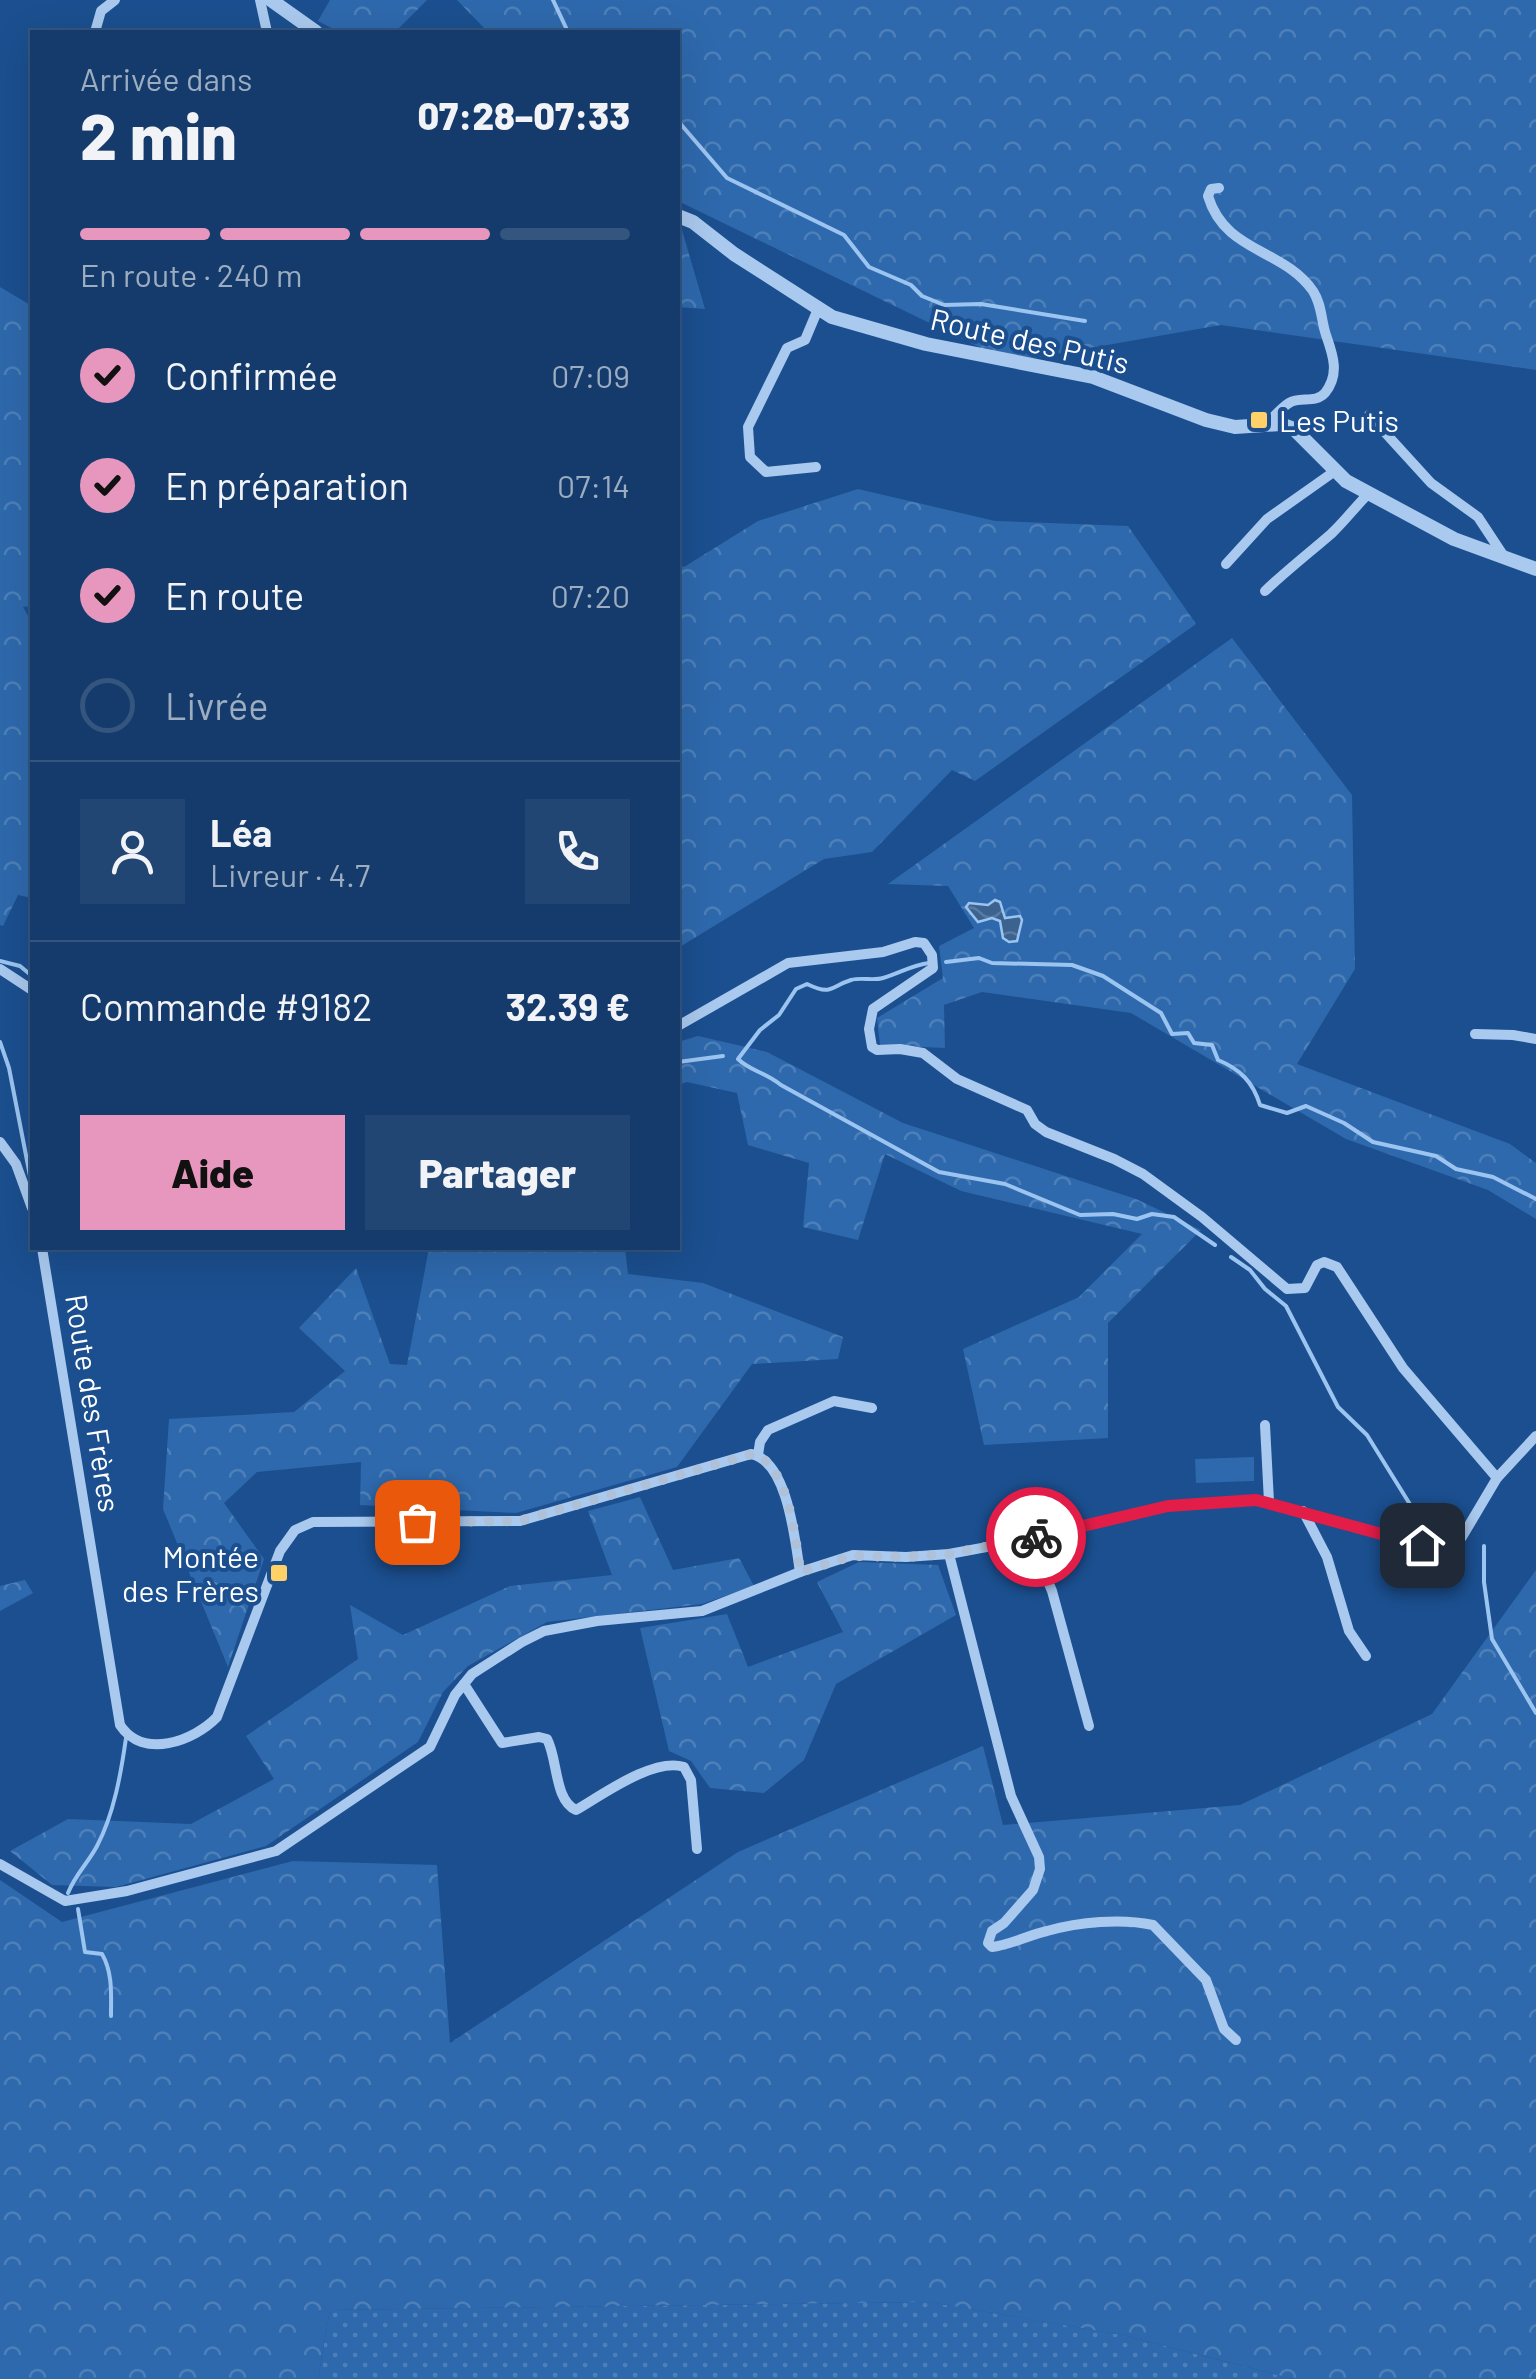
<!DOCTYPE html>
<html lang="fr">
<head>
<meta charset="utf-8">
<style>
  :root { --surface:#143b6b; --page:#214673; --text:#f1f3f6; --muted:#9dadc1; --line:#33557e; --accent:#e797bd }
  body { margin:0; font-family:Barlow,sans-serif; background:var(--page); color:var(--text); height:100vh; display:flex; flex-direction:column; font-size:38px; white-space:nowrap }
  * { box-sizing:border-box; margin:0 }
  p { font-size:32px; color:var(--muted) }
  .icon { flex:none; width:55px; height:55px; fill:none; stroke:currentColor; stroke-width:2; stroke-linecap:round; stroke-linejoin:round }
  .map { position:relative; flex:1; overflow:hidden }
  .sheet { position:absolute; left:30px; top:30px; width:650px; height:1220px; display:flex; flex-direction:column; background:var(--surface); border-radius:0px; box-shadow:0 10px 40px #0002,0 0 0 2px var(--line) }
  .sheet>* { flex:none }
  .pin { position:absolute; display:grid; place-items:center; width:85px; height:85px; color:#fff; margin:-42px; border-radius:20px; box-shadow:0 5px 15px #0006 }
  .courier { position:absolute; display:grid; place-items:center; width:100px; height:100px; margin:-50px; border:8px solid #e11d48; border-radius:50%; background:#fff; color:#222; box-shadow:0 2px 12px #0007 }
  .head em { font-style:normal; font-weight:800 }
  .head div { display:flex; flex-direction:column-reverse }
  .head { display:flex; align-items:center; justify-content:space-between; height:170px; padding:0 50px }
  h1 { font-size:65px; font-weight:800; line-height:75px }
  .bar { display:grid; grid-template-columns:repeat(4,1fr); gap:15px 10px; align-content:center; height:120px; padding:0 50px }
  .bar i { height:12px; border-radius:8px; background:var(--line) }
  .bar .on { background:var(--accent) }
  .bar p { grid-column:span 4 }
  .line { display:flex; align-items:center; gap:25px; padding:0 50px; border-top:2px solid var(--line) }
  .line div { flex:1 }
  .round { display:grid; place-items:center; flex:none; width:105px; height:105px; border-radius:0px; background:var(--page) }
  ol { padding:0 50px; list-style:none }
  li { display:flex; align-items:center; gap:30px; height:110px }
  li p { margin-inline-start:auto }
  li .icon { padding:10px; border-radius:50%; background:var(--accent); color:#111; stroke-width:4 }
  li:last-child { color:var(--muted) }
  li i { width:55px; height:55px; border:5px solid var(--line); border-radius:50% }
  .button { display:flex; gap:20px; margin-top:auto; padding:20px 50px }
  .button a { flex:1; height:115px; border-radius:0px; background:var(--accent); color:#111; font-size:40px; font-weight:800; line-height:115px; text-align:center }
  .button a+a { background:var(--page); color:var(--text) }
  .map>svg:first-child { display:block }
  .grass { fill:url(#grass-dots) }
  .forest { fill:url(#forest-crowns) }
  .pitch { fill:#2e69ad }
  .water { fill:url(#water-waves); stroke:#9cc4f0; stroke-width:2.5 }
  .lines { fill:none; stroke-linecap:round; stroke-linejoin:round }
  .stream { stroke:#9cc4f0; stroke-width:4 }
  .minor { stroke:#a9c9ee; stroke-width:10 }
  .tertiary { stroke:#a9c9ee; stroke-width:14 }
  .done { stroke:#afc1d8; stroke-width:10; stroke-dasharray:0 18 }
  .route { stroke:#e11d48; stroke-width:12 }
  .poi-dot { fill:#ffd166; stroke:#1b4f8f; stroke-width:4 }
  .labels { text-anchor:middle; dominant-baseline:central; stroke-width:8; stroke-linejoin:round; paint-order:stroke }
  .street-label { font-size:30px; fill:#fff; stroke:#1b4f8f }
  .poi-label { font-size:30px; fill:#fff; stroke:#1b4f8f; text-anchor:start }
</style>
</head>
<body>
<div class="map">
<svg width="1536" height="2379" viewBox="0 0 1536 2379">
  <defs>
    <pattern id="grass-dots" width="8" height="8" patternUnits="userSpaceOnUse" patternTransform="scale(2.5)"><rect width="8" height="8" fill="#2e69ad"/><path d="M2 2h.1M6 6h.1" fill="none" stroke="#4d80b9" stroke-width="1.8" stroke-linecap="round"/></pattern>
    <pattern id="forest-crowns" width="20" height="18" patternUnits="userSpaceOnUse" patternTransform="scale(2.5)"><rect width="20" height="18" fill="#2e69ad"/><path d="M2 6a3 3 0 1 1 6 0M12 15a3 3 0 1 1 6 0" fill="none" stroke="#4d80b9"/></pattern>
    <pattern id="water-waves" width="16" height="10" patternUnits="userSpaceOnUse" patternTransform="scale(2.5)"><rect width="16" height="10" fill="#3c6290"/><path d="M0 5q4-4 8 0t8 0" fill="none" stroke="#597aa1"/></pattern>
  </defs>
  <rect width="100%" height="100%" fill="#1b4f8f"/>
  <path class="grass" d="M929 2302 1123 2335 1293 2379H318L330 2310Z"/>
  <g class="forest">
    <path d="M330 0H427L395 32H339L318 21Z"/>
    <path d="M457 0H1536V370L1221 325 1010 362 678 201V32H488Z"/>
    <path d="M678 228 682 230 705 309 678 307Z"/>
    <path d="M0 287 32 306V606L23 607 32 623V898L18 895 3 926 0 925Z"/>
    <path d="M858 489 995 521 1128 526 1196 624 975 781 952 770 872 852 824 859 678 948V564L684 567 758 521Z"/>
    <path d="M1232 638 1352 795 1355 969 1297 1064 1510 1144 1536 1163V1219L1488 1190 1346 1139 1131 1013 982 992 944 1005 945 1048 880 1045 877 1018 943 978 939 946 974 928 948 886 888 884Z"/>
    <path d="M698 1036 767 1052 903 1123 1136 1199 1201 1230 1108 1323V1438L984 1445 963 1349 1079 1297 1142 1234 961 1191 885 1154 858 1240 803 1227 809 1163 748 1145 737 1093 687 1082 678 1085V1042Z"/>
    <path d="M429 1248H625L628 1274 703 1283 843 1337 838 1359 752 1364 677 1467 516 1513 360 1505 361 1462 257 1472 224 1503 264 1559 228 1667 163 1509 169 1419 294 1412 345 1371 299 1328 356 1268 390 1364 407 1365Z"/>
    <path d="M640 1497 673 1570 739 1558 754 1586 702 1604 547 1622 468 1666 443 1692 418 1742 266 1846 116 1887 52 1885 10 1851 68 1819 191 1824 274 1779 246 1736 358 1659 350 1605 403 1635 510 1586 612 1575 588 1511Z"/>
    <path d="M859 1562 938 1565 956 1615 836 1684 804 1760 764 1793 710 1788 691 1761 669 1751 640 1628 727 1614 748 1667 843 1632 817 1582Z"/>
    <path d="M1536 1570V2379H1293L1123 2335 928 2302 330 2310 318 2379H0V1880L62 1922 293 1861 437 1865 450 2043 738 1852 983 1746 1003 1825 1240 1805 1432 1714Z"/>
    <path d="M25 1580 33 1593 0 1611V1586Z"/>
  </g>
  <path class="pitch" d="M1254 1457V1481L1196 1483 1195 1459Z"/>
  <path class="water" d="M995 900 1000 902 1005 918 1020 916 1022 920 1017 941 1009 942 1003 938 1000 921 992 918 978 922 966 907 969 903 988 905Z"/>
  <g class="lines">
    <g class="stream">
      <path d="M553 0 568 32"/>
      <path d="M678 121 727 178 844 235 869 267 911 285 922 296 944 305 981 304 1085 321"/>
      <path d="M0 961 20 966 32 976"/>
      <path d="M946 962 979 958 992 963 1072 965 1103 976 1161 1013 1172 1034 1188 1033 1194 1043 1212 1045 1218 1060C1240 1069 1253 1082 1260 1105L1287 1113 1306 1106 1344 1123 1373 1142 1436 1156 1456 1169 1493 1177 1536 1199"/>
      <path d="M929 963C912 965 900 973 883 978 873 981 861 977 851 980 829 987 832 996 807 984L796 989 779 1015 760 1030 738 1059C750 1071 765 1072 781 1085L939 1172 1005 1184 1080 1215 1113 1214 1137 1219 1152 1214 1174 1217 1215 1245"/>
      <path d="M0 1042 9 1068 31 1181"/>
      <path d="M678 1062 723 1056"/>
      <path d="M1231 1257 1250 1270 1265 1289 1286 1306 1338 1407 1367 1435 1416 1514 1428 1516 1444 1540"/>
      <path d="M1484 1546V1582L1492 1639 1536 1713"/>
      <path d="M68 1893C75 1875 88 1863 97 1846 114 1814 121 1773 126 1738"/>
      <path d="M78 1909 85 1952 102 1954C113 1973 111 1995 111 2016"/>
    </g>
    <g class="minor">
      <path d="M260 0 267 32"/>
      <path d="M95 32 101 11 115 0"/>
      <path d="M1219 188 1211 189 1208 196C1225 253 1283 248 1313 291 1322 305 1321 320 1326 335 1333 355 1340 374 1325 393 1315 404 1300 396 1289 403 1281 408 1273 418 1266 424"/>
      <path d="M1369 415 1431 483 1478 517 1503 555"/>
      <path d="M816 467 766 472 750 457 748 427 787 348 805 340 818 309"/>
      <path d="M1226 564 1267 519 1335 471"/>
      <path d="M1265 591C1286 571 1309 553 1331 534 1344 522 1356 506 1369 493"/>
      <path d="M0 969 32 990"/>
      <path d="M678 1026 788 963 883 952 915 942 924 943 932 955 933 968 873 1009 869 1029 872 1047 877 1050 900 1049 923 1053 957 1079 1027 1110 1035 1124 1046 1132 1114 1159 1143 1174 1202 1217 1287 1289 1305 1288 1317 1265 1324 1262 1337 1267 1403 1368 1497 1478"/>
      <path d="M1475 1034 1513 1035 1536 1039"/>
      <path d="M0 1142 16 1164 32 1208"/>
      <path d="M42 1248 120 1725C143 1760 194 1741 217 1717L280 1551 295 1530 313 1522 520 1521 751 1454C788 1461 795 1541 800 1572"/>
      <path d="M1265 1425 1269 1502"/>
      <path d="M758 1455 760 1442 768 1430 834 1401 872 1408"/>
      <path d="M1303 1511 1327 1557 1349 1631 1366 1656"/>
      <path d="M1030 1539 1052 1591 1089 1726"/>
      <path d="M949 1554 1011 1796 1039 1857 1040 1869 1033 1890 1004 1923 992 1931 988 1943 992 1947C1010 1945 1029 1935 1047 1931 1079 1922 1121 1918 1153 1925L1206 1980 1224 2029 1236 2040"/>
      <path d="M464 1684 502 1743 539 1737 547 1739C558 1759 554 1800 576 1810 602 1795 654 1757 684 1767L691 1780 697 1849"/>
      <path d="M0 1864 65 1901 127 1891 276 1851 430 1747 455 1695 472 1674 522 1642 544 1631 597 1621 702 1611 800 1572 853 1555 906 1557 949 1554 1030 1539 1168 1506 1256 1500 1422 1545 1448 1548 1462 1537 1497 1478 1536 1436"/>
    </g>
    <g class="tertiary">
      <path d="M271 0 316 32"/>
      <path d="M678 216 693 222 734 254 832 317 926 344 1093 377 1206 420 1235 427 1281 424 1294 429 1346 481 1454 539 1536 569"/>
    </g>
  </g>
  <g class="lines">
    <path class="done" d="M417 1522 520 1521 752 1454C788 1461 796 1541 800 1572L853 1556 906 1557 949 1554 1036 1537"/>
    <path class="route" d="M1036 1537 1168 1506 1256 1500 1422 1545"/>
  </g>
  <g class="poi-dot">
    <rect x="1249" y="410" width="20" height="20" rx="5"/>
    <rect x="269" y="1563" width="20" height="20" rx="5"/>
  </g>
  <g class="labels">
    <g class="street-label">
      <text transform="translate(1030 340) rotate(13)">Route des Putis</text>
      <text transform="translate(94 1403) rotate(81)">Route des Frères</text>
    </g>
    <g class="poi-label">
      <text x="1279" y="420">Les Putis</text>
      <text x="259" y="1556" text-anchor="end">Montée<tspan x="259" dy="34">des Frères</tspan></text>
    </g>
  </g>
</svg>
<div class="pin" style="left:417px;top:1522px;background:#ea580c"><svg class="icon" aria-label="bag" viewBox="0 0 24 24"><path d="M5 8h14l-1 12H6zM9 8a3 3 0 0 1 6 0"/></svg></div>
<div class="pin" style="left:1422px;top:1545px;background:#1f2937"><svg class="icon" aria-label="home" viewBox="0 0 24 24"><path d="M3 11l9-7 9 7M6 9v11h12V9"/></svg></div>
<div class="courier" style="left:1036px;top:1537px"><svg class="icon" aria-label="bike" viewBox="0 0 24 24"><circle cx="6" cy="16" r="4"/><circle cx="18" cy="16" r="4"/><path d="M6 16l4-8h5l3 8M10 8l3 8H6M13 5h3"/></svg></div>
<section class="sheet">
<div class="head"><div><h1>2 min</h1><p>Arrivée dans</p></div><em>07:28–07:33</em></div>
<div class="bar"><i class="on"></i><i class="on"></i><i class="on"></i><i></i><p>En route · 240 m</p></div>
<ol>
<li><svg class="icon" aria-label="check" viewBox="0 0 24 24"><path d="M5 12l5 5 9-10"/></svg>Confirmée<p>07:09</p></li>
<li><svg class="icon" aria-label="check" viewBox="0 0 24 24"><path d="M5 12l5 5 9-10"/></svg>En préparation<p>07:14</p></li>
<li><svg class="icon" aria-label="check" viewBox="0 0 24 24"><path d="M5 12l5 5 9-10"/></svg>En route<p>07:20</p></li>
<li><i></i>Livrée</li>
</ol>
<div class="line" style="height:180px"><a class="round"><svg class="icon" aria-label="person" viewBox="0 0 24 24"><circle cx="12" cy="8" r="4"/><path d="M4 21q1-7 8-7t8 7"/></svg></a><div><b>Léa</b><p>Livreur · 4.7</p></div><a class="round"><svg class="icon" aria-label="phone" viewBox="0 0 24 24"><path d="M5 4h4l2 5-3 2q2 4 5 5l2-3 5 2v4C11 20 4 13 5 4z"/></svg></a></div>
<div class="line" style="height:130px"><div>Commande #9182</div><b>32.39 €</b></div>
<div class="button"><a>Aide</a><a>Partager</a></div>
</section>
</div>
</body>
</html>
